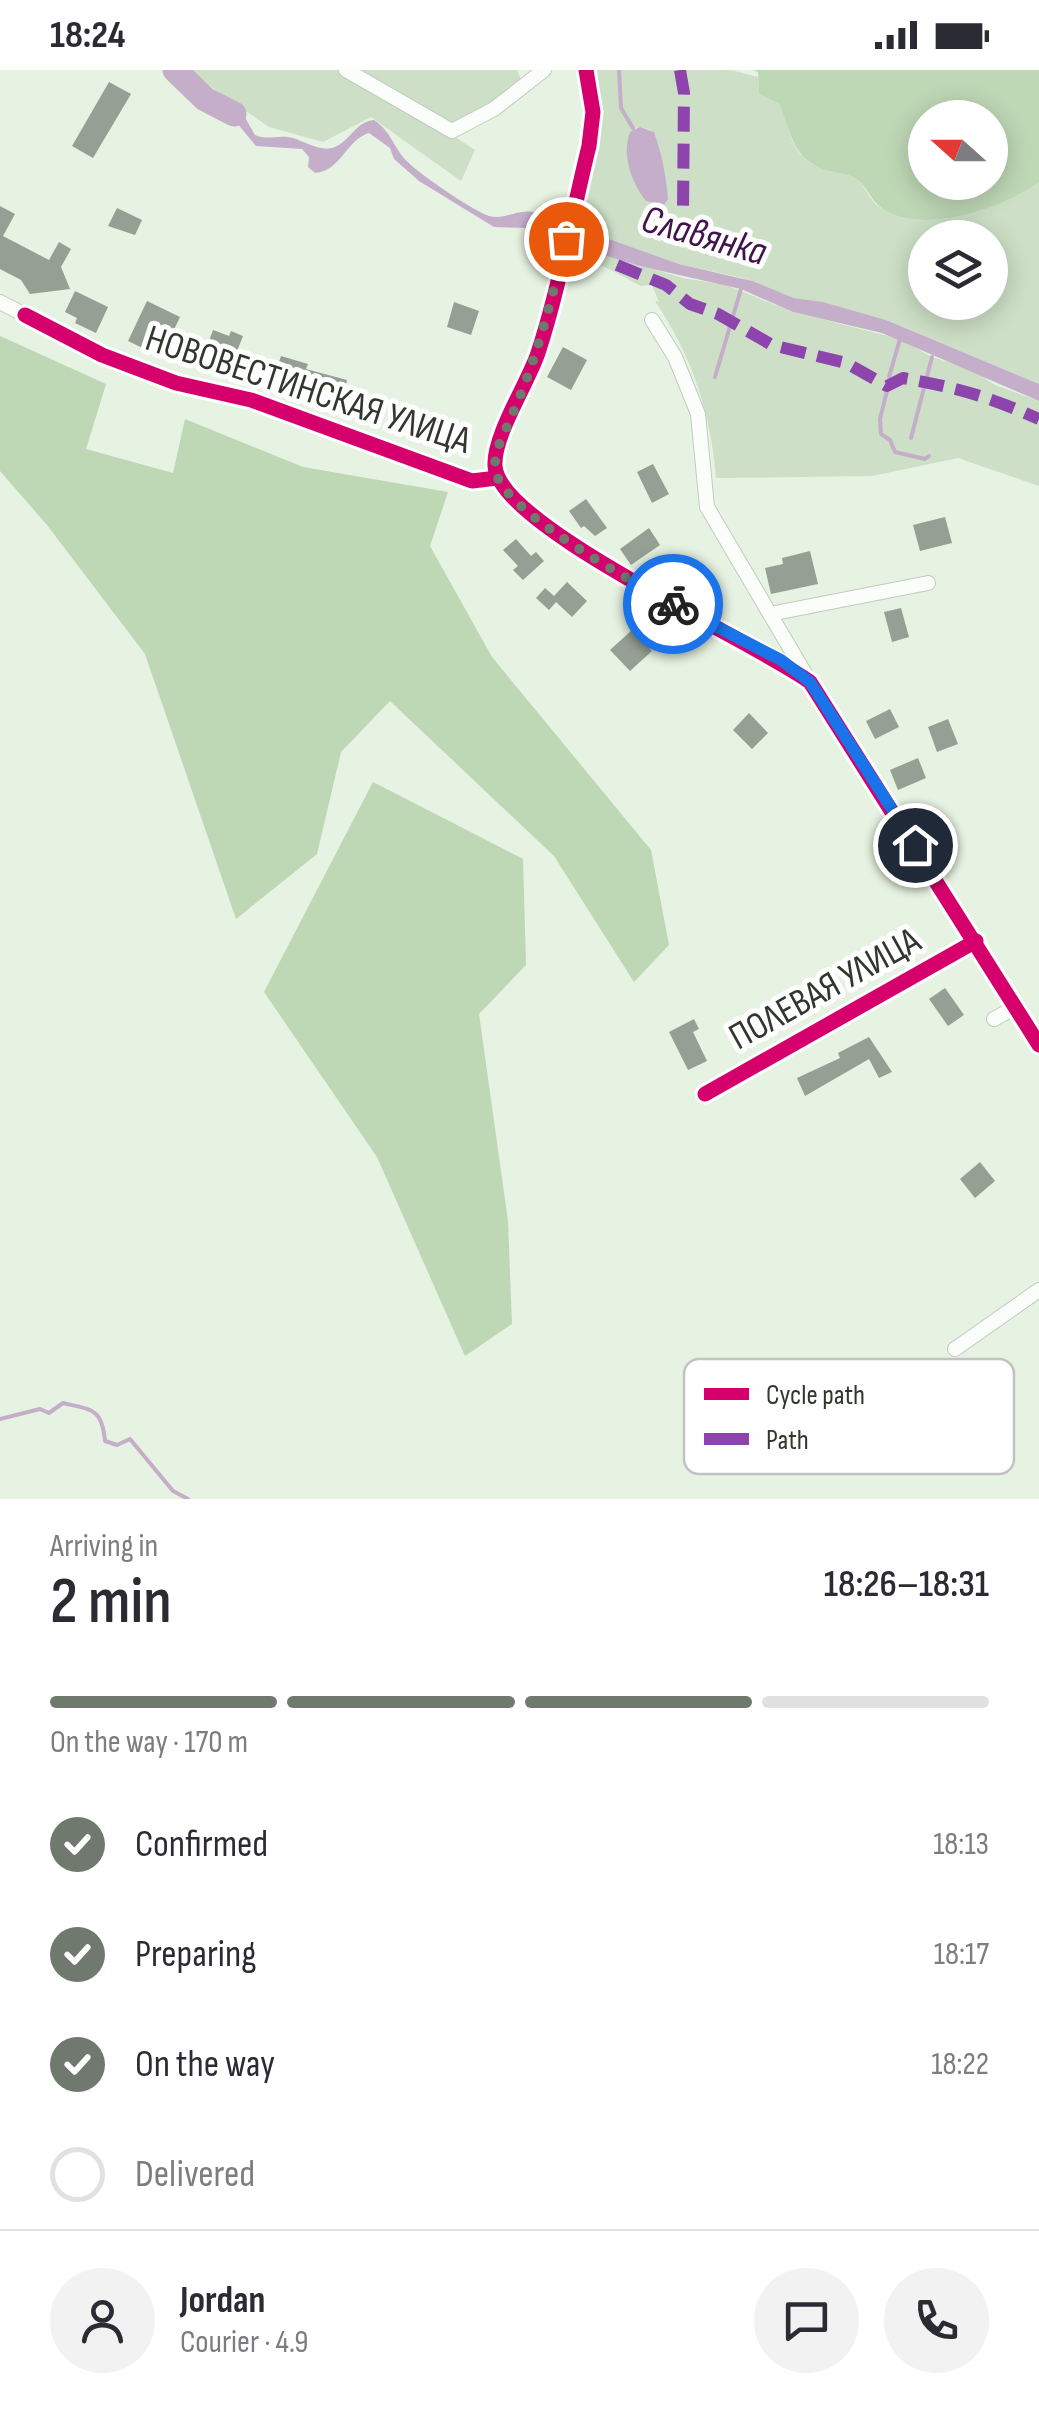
<!DOCTYPE html>
<html lang="en">
<head>
<meta charset="utf-8">
<style>
  :root { --surface:#fff; --page:#f2f2f3; --text:#2b2b33; --muted:#7c7c81; --line:#e1e1e2; --accent:#70796d }
  body { margin:0; font-family:"Sofia Sans Condensed",sans-serif; background:var(--page); color:var(--text); height:100vh; display:flex; flex-direction:column; font-size:38px; white-space:nowrap }
  * { box-sizing:border-box; margin:0 }
  p { font-size:32px; color:var(--muted) }
  .icon { flex:none; width:55px; height:55px; fill:none; stroke:currentColor; stroke-width:2; stroke-linecap:round; stroke-linejoin:round }
  .map { position:relative; height:1429px; overflow:hidden }
  .panel { display:flex; flex-direction:column; background:var(--surface); flex:1 }
  .panel>* { flex:none }
  .needle { width:65px; rotate:291deg }
  .fabs { position:absolute; left:908px; top:30px; display:grid; gap:20px }
  .fabs a { display:grid; place-items:center; width:100px; height:100px; border-radius:50%; background:var(--surface); box-shadow:0 5px 25px #0003; font-size:50px }
  .pin { position:absolute; display:grid; place-items:center; width:85px; height:85px; color:#fff; margin:-42px; border:5px solid #fff; border-radius:50%; box-shadow:0 2px 10px #0007 }
  .courier { position:absolute; display:grid; place-items:center; width:100px; height:100px; margin:-50px; border:8px solid #1a73e8; border-radius:50%; background:#fff; color:#222; box-shadow:0 2px 12px #0007 }
  .headline em { font-style:normal; font-weight:600 }
  .headline div { display:flex; flex-direction:column-reverse }
  .headline { display:flex; align-items:center; justify-content:space-between; height:170px; padding:0 50px }
  h1 { font-size:65px; font-weight:600; line-height:75px }
  .bar { display:grid; grid-template-columns:repeat(4,1fr); gap:15px 10px; align-content:center; height:120px; padding:0 50px }
  .bar i { height:12px; border-radius:8px; background:var(--line) }
  .bar .active { background:var(--accent) }
  .bar p { grid-column:span 4 }
  .line { display:flex; align-items:center; gap:25px; padding:0 50px; border-top:2px solid var(--line) }
  .line div { flex:1 }
  .round { display:grid; place-items:center; flex:none; width:105px; height:105px; border-radius:52px; background:var(--page) }
  ol { padding:0 50px; list-style:none }
  li { display:flex; align-items:center; gap:30px; height:110px }
  li p { margin-inline-start:auto }
  li .icon { padding:10px; border-radius:50%; background:var(--accent); color:#fff; stroke-width:4 }
  li:last-child { color:var(--muted) }
  li i { width:55px; height:55px; border:5px solid var(--line); border-radius:50% }
  .status { display:flex; justify-content:space-between; align-items:center; height:70px; padding:0 50px; background:var(--surface); direction:ltr }
  .status svg { height:28px; fill:currentColor }
  .map>svg:first-child { display:block }
  .green { fill:#cddfc6; fill-rule:evenodd }
  .forest { fill:#bed7b5; fill-rule:evenodd }
  .water { fill:#c5aeca }
  .lines { fill:none; stroke-linecap:round; stroke-linejoin:round }
  .stream { stroke:#c5aeca; stroke-width:4 }
  .river { stroke:#c5aeca; stroke-width:25 }
  .building { fill:#969f93 }
  .minor-casing { stroke:#c2cbbf; stroke-width:16 }
  .minor { stroke:#fbfdfb; stroke-width:14 }
  .quiet { stroke:#8e44ad; stroke-width:12; stroke-dasharray:25 12; stroke-linecap:butt }
  .cycleway-casing { stroke:#fefefe; stroke-width:21 }
  .cycleway { stroke:#d6006c; stroke-width:15 }
  .done { stroke:#70796d; stroke-width:10; stroke-dasharray:0 18 }
  .route { stroke:#1a73e8; stroke-width:12 }
  .labels { text-anchor:middle; dominant-baseline:central; stroke-width:10; stroke-linejoin:round; paint-order:stroke }
  .street-label { font-size:38px; fill:#30382e; stroke:#fefefe }
  .water-label { font-size:40px; font-style:italic; fill:#42134c; stroke:#fefefe }
  .key { fill:#fefefe; stroke:#c0c3c0; stroke-width:2.5 }
  .key-label { font-size:28px; fill:#30382e }
</style>
</head>
<body>
<div class="status"><b>18:24</b><svg viewBox="0 0 49 12"><path d="M0 12V9h3v3zM5 12V6h3v6zM10 12V3h3v9zM15 12V0h3v12zM26 1h20v11H26zM47 4h2v5h-2z"/></svg></div>
<div class="map">
<svg width="1039" height="1429" viewBox="0 0 1039 1429">
  <rect width="100%" height="100%" fill="#e6f2e2"/>
  <g class="green">
    <path d="M187 0H517L523 14 449 63 475 80 461 111 371 47 323 72 269 57Z"/>
    <path d="M597 0H731L758 7 759 24 779 34C791 57 787 82 818 97 829 103 843 102 855 108 866 115 868 129 879 137 921 167 1001 139 1039 112V314L886 250 823 232 794 228 743 208 679 194 595 164 575 163 600 57ZM640 57 651 60 656 67 668 129 642 126C629 102 628 85 633 58ZM925 168H990V232H925Z"/>
    <path d="M578 177 683 208 726 215 793 242 900 269 932 287 970 299 995 315 1039 331V416L958 388 872 406 716 408C711 343 692 286 655 231L659 232 652 215 641 216 577 182Z"/>
  </g>
  <g class="forest">
    <path d="M753 0H1039V112C1004 138 926 164 886 141 871 133 868 116 855 108 843 102 829 103 818 97 790 83 790 57 779 34L759 24 758 2ZM925 48H990V112H925Z"/>
    <path d="M0 266 106 314 86 379 173 403 185 349 303 397 448 422 430 476 492 587 651 780 669 875 634 912 554 786 390 631 341 682 317 784 236 849 145 584 47 455 0 401Z"/>
    <path d="M373 712 523 789 526 895 479 944 508 1151 512 1254 465 1286 377 1087 264 922Z"/>
  </g>
  <g class="water">
    <path d="M207 21 243 44 255 65C268 71 278 64 293 68 306 72 324 84 337 76 352 68 356 52 374 50 390 61 392 73 403 87 414 101 472 140 489 146 506 151 519 137 536 143L538 156 547 161 595 164 679 194 752 211 794 228 823 232 886 250 1039 314V331L882 263 793 242 741 219 644 197 549 169 530 158 494 157 419 111 394 89 390 78 369 63C346 70 341 101 315 103L308 97 309 87 302 79 256 76 232 47 205 32Z"/>
    <path d="M640 57 654 62C662 84 666 106 668 129L664 135 646 131C632 114 620 82 631 61Z"/>
  </g>
  <g class="lines">
    <g class="stream">
      <path d="M619 0 621 38 633 58"/>
      <path d="M715 307 741 219"/>
      <path d="M889 307 900 269"/>
      <path d="M887 321 880 349 881 364 890 370 895 382 925 389 929 386"/>
      <path d="M911 368 932 287"/>
      <path d="M0 1349 40 1339 49 1343 63 1333C92 1340 102 1338 105 1371L117 1375 130 1369 173 1421 188 1429"/>
    </g>
    <path class="river" d="M175 0 205 29 234 44"/>
  </g>
  <g class="building">
    <path d="M109 12 131 24 93 88 72 76Z"/>
    <path d="M0 136 15 144 3 166 49 190 59 172 71 179 61 197 70 219 30 224 21 210 0 199Z"/>
    <path d="M117 138 142 150 135 165 108 156Z"/>
    <path d="M75 221 108 237 96 263 75 253 77 248 65 242Z"/>
    <path d="M147 231 180 247 161 287 128 271Z"/>
    <path d="M454 232 479 241 471 265 447 257Z"/>
    <path d="M213 260 229 266 231 261 243 266 232 294 203 287Z"/>
    <path d="M563 277 587 290 571 320 547 307Z"/>
    <path d="M281 286 308 294 306 299 347 310 343 329 275 304Z"/>
    <path d="M653 394 669 424 652 433 637 402Z"/>
    <path d="M586 429 607 458 595 466 584 456 581 458 569 441Z"/>
    <path d="M945 447 952 473 920 481 913 455Z"/>
    <path d="M649 458 660 475 631 495 620 479Z"/>
    <path d="M516 469 531 486 536 482 544 491 523 510 513 500 518 496 503 480Z"/>
    <path d="M810 481 818 514 771 524 765 498 783 494 782 488Z"/>
    <path d="M687 492 712 504 708 521 698 528 674 517 672 512Z"/>
    <path d="M567 512 587 531 572 547 556 532 549 540 536 528 545 518 554 526Z"/>
    <path d="M901 538 909 567 892 572 884 542Z"/>
    <path d="M632 560 652 581 630 601 610 580Z"/>
    <path d="M890 639 899 657 875 669 866 651Z"/>
    <path d="M749 643 768 663 752 679 733 660Z"/>
    <path d="M948 649 958 674 937 682 928 657Z"/>
    <path d="M918 688 926 708 898 720 890 700Z"/>
    <path d="M945 918 964 945 948 956 929 929Z"/>
    <path d="M694 949 699 959 693 962 707 991 688 1000 669 962Z"/>
    <path d="M869 967 892 1002 879 1008 869 989 805 1026 797 1008 840 988 838 983Z"/>
    <path d="M980 1092 995 1111 975 1128 960 1109Z"/>
  </g>
  <g class="lines">
    <g class="minor-casing">
      <g id="minor">
        <path d="M346 0 452 61 494 39 544 0"/>
        <path d="M586 0 593 42 589 76C572 144 560 216 538 283 528 313 493 366 495 396 499 457 756 572 810 612L1039 975"/>
        <path d="M0 232 102 285 176 313 251 330 472 411 497 408"/>
        <path d="M652 250 675 287 698 344 707 437 807 607"/>
        <path d="M770 544 928 513"/>
        <path d="M994 949 1016 937"/>
        <path d="M705 1024 976 871"/>
        <path d="M955 1279 1039 1220"/>
      </g>
    </g>
    <use href="#minor" class="minor"/>
    <g class="quiet">
      <path d="M680 0 684 23 683 142"/>
      <path d="M617 195 666 215 690 234 718 244 772 275 846 293 887 316 903 308C958 318 987 326 1039 349"/>
    </g>
    <g class="cycleway-casing">
      <g id="cycleway">
        <path d="M586 0 593 42 589 76C572 144 560 216 538 283 528 313 493 366 495 396 499 457 756 572 810 612L1039 975"/>
        <path d="M25 245 102 285 176 313 251 330 472 411 497 408"/>
        <path d="M705 1024 976 871"/>
      </g>
    </g>
    <use href="#cycleway" class="cycleway"/>
  </g>
  <g class="lines">
    <path class="done" d="M566 169C551 233 536 292 509 352 502 368 492 385 496 403 506 443 635 513 673 534"/>
    <path class="route" d="M673 534 781 590 810 612 915 775"/>
  </g>
  <g class="labels">
    <g class="street-label">
      <text transform="translate(308 320) rotate(18)">НОВОВЕСТИНСКАЯ УЛИЦА</text>
      <text transform="translate(825 919) rotate(-29)">ПОЛЕВАЯ УЛИЦА</text>
    </g>
    <g class="water-label">
      <text transform="translate(704 166) rotate(16)">Славянка</text>
    </g>
  </g>
  <rect x="684" y="1289" width="330" height="115" rx="15" class="key"/>
  <rect x="704" y="1318" width="45" height="12" fill="#d6006c"/>
  <rect x="704" y="1363" width="45" height="12" fill="#8e44ad"/>
  <g class="key-label">
    <text x="766" y="1334">Cycle path</text>
    <text x="766" y="1379">Path</text>
  </g>
</svg>
<div class="fabs">
<a><svg class="needle" viewBox="-14 -14 28 28"><path d="M0-13l5 13h-10z" fill="#e53935"/><path d="M0 13l5-13h-10z" fill="#7c7c81"/></svg></a>
<a><svg class="icon" aria-label="layers" viewBox="0 0 24 24"><path d="M12 4l9 5-9 5-9-5zM3 14l9 5 9-5"/></svg></a>
</div>
<div class="pin" style="left:566px;top:169px;background:#ea580c"><svg class="icon" aria-label="bag" viewBox="0 0 24 24"><path d="M5 8h14l-1 12H6zM9 8a3 3 0 0 1 6 0"/></svg></div>
<div class="pin" style="left:915px;top:775px;background:#1f2937"><svg class="icon" aria-label="home" viewBox="0 0 24 24"><path d="M3 11l9-7 9 7M6 9v11h12V9"/></svg></div>
<div class="courier" style="left:673px;top:534px"><svg class="icon" aria-label="bike" viewBox="0 0 24 24"><circle cx="6" cy="16" r="4"/><circle cx="18" cy="16" r="4"/><path d="M6 16l4-8h5l3 8M10 8l3 8H6M13 5h3"/></svg></div>
</div>
<section class="panel">
<div class="headline"><div><h1>2 min</h1><p>Arriving in</p></div><em>18:26–18:31</em></div>
<div class="bar"><i class="active"></i><i class="active"></i><i class="active"></i><i></i><p>On the way · 170 m</p></div>
<ol>
<li><svg class="icon" aria-label="check" viewBox="0 0 24 24"><path d="M5 12l5 5 9-10"/></svg>Confirmed<p>18:13</p></li>
<li><svg class="icon" aria-label="check" viewBox="0 0 24 24"><path d="M5 12l5 5 9-10"/></svg>Preparing<p>18:17</p></li>
<li><svg class="icon" aria-label="check" viewBox="0 0 24 24"><path d="M5 12l5 5 9-10"/></svg>On the way<p>18:22</p></li>
<li><i></i>Delivered</li>
</ol>
<div class="line" style="height:180px"><a class="round"><svg class="icon" aria-label="person" viewBox="0 0 24 24"><circle cx="12" cy="8" r="4"/><path d="M4 21q1-7 8-7t8 7"/></svg></a><div><b>Jordan</b><p>Courier · 4.9</p></div><a class="round"><svg class="icon" aria-label="chat" viewBox="0 0 24 24"><path d="M4 5h16v11H9l-5 4z"/></svg></a><a class="round"><svg class="icon" aria-label="phone" viewBox="0 0 24 24"><path d="M5 4h4l2 5-3 2q2 4 5 5l2-3 5 2v4C11 20 4 13 5 4z"/></svg></a></div>
</section>
</body>
</html>
